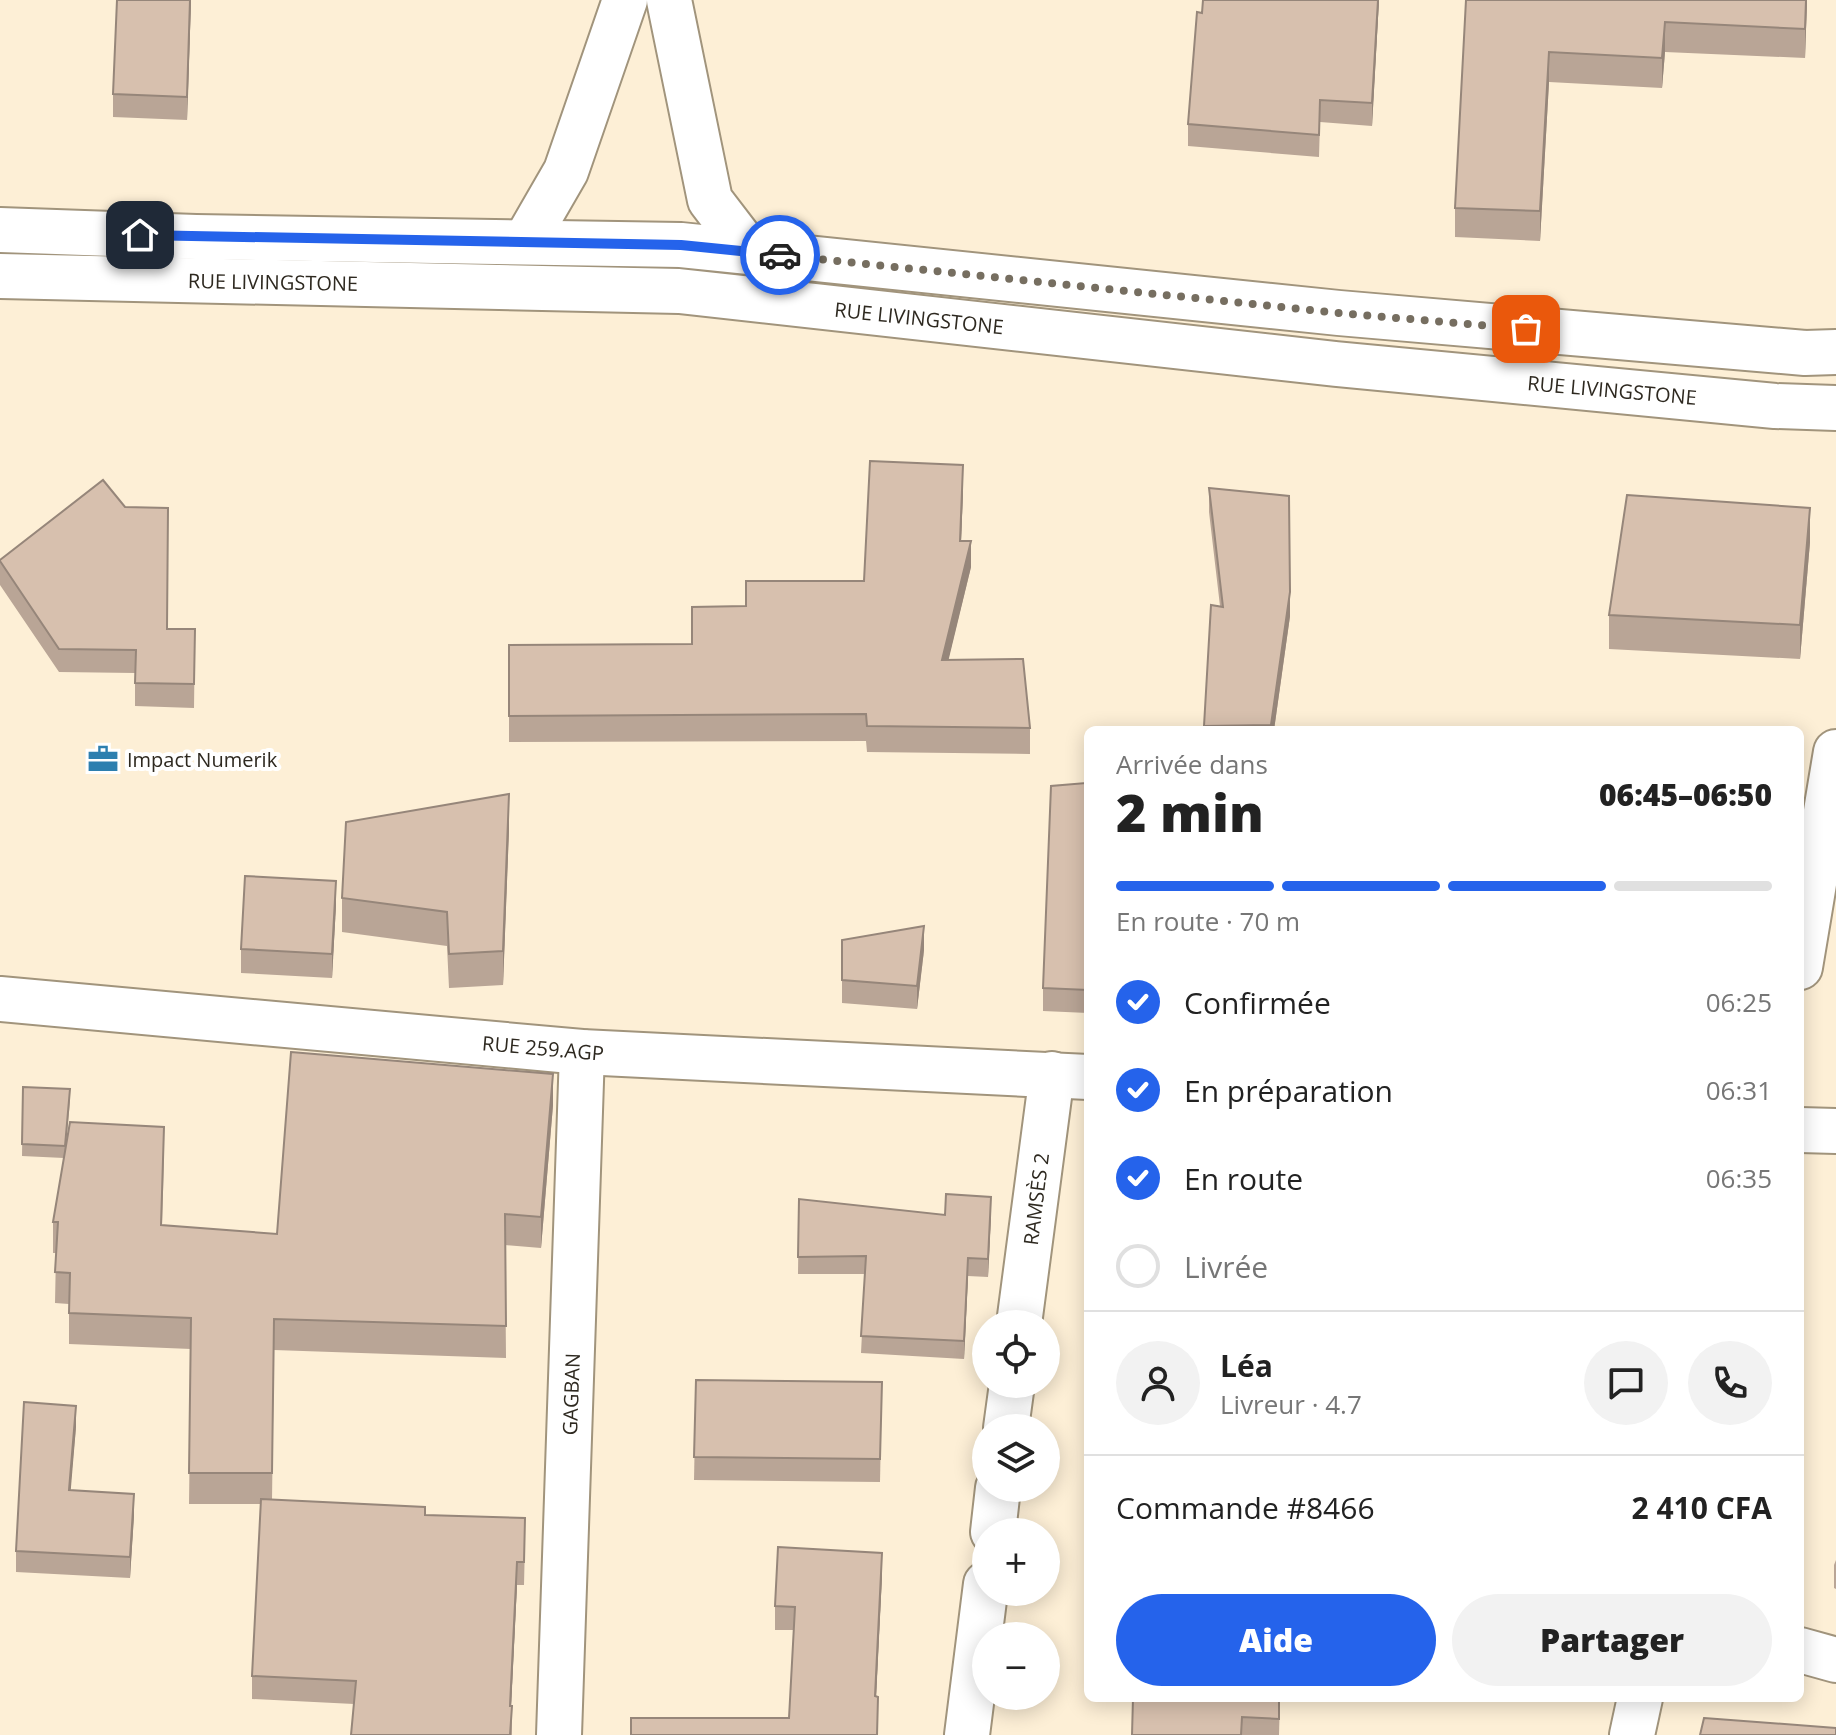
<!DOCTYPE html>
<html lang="fr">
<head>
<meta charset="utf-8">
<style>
  :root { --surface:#fff; --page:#f2f2f2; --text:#222; --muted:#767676; --line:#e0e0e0; --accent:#2563eb }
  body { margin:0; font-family:"Open Sans",sans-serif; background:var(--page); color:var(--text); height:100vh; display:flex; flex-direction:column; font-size:30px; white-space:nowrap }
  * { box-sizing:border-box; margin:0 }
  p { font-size:26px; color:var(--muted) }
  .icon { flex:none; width:44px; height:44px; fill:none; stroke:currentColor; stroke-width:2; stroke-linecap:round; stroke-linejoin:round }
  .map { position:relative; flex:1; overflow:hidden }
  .sheet { position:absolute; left:1084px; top:726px; width:720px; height:976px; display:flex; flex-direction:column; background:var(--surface); border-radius:12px; box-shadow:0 4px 20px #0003 }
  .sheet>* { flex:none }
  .fabs { position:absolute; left:972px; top:1310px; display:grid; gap:16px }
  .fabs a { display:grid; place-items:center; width:88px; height:88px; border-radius:50%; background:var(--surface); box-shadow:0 4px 20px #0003; font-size:40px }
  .pin { position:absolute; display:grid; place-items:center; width:68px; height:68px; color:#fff; margin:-34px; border-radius:16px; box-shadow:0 4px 12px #0006 }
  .courier { position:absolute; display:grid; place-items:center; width:80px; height:80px; margin:-40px; border:6px solid #2563eb; border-radius:50%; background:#fff; color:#222; box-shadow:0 2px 10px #0007 }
  .summary em { font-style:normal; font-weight:800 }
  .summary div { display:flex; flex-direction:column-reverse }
  .summary { display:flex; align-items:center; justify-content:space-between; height:136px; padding:0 32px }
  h1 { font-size:52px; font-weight:800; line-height:60px }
  .bar { display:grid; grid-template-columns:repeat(4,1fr); gap:12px 8px; align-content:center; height:96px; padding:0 32px }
  .bar i { height:10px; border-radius:6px; background:var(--line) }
  .bar .active { background:var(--accent) }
  .bar p { grid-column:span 4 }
  .line { display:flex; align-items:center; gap:20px; padding:0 32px; border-top:2px solid var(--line) }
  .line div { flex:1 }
  .round { display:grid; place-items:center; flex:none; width:84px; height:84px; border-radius:42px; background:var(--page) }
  ol { padding:0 32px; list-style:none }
  li { display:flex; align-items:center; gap:24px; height:88px }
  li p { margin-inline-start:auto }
  li .icon { padding:8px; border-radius:50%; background:var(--accent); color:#fff; stroke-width:4 }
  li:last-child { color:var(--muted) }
  li i { width:44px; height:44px; border:4px solid var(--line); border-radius:50% }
  .cta { display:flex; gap:16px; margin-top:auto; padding:16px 32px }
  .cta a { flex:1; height:92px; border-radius:48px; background:var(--accent); color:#fff; font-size:32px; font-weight:800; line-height:92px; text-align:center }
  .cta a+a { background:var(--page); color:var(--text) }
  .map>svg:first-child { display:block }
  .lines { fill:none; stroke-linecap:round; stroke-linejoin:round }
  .minor-casing { stroke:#a1947c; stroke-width:48 }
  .tertiary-casing { stroke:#a1947c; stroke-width:48 }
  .minor { stroke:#fff; stroke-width:44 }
  .tertiary { stroke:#fff; stroke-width:44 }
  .wall { fill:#b9a596 }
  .shaded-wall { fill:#96867a }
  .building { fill:#d7c0ae; stroke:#96867a; stroke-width:2 }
  .done { stroke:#766e60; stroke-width:8; stroke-dasharray:0 14.4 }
  .route { stroke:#2563eb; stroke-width:10 }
  .labels { text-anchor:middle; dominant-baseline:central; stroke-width:8; stroke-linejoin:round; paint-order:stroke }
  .street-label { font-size:20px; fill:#2e2920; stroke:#fff }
  .poi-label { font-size:20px; fill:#2e2920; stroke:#fff; text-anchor:start }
</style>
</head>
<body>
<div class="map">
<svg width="1836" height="1735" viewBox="0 0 1836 1735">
  <rect width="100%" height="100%" fill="#fdefd6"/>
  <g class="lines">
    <g class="minor-casing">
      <g id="minor">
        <path d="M1800 967 1836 752"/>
        <path d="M0 999 582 1052 1088 1077"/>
        <path d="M1800 1130 1836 1131"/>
        <path d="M1019 1324 1052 1074"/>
        <path d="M1006 1428 1012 1384"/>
        <path d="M993 1532 998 1488"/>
        <path d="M1800 1650 1836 1660"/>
        <path d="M559 1735 582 1052"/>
        <path d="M967 1735 986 1584"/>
        <path d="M1632 1735 1640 1698"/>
      </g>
    </g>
    <g class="tertiary-casing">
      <g id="tertiary">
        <path d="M669 0 710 200 749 251"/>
        <path d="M0 230 196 237 681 245 1339 313 1805 353 1836 352"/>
        <path d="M525 242 566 171 625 0"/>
        <path d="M0 276 679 291 1336 364 1775 406 1836 408"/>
      </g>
    </g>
    <use href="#minor" class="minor"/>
    <use href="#tertiary" class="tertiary"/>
  </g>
  <g class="wall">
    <path d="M191 0 187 120 113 117V94Z"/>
    <path d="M1379 0 1372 126 1320 122 1319 157 1188 146V124L1202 13Z"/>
    <path d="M1466 0H1807L1805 58 1665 52 1662 88 1549 82 1540 241 1455 237V208Z"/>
    <path d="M1209 488 1290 616 1274 730H1204L1211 605 1220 606 1209 512Z"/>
    <path d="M963 492 961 541 971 567 948 660 1030 728V754L867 752 866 741 509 742V645L692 644 746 606 864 581Z"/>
    <path d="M1810 542 1800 659 1609 649V615Z"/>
    <path d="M0 560 167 629H195L194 708 135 706V673L59 672 0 585Z"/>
    <path d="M1088 788V1013L1043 1011V988Z"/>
    <path d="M509 829 503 985 449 988 447 946 342 932V898Z"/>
    <path d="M336 905 332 978 241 973V949Z"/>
    <path d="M842 940 924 950 917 1009 842 1003Z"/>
    <path d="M23 1087 70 1101 66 1146 164 1158 162 1225 277 1234 553 1105 541 1248 505 1245 506 1358 274 1350 272 1500 425 1515 525 1542 524 1585H517L511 1706H512V1735H351L354 1704 252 1699V1676L261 1504H189L191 1349 69 1344V1304L55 1303 56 1253H53V1222L64 1158 22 1156Z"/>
    <path d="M799 1199 945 1215 991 1214 988 1277 968 1276 964 1359 861 1353 865 1274H798Z"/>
    <path d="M696 1380 882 1382 880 1482 694 1480Z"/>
    <path d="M76 1427 70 1490 134 1515 130 1578 16 1572V1551Z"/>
    <path d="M1088 1539V1582H1087Z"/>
    <path d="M1836 1560V1589L1834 1588V1565Z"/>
    <path d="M882 1576 876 1696 878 1697V1735H631L789 1718 794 1630H775V1606Z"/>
    <path d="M1133 1698H1280L1279 1735H1132Z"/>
  </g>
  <g class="shaded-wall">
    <path d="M190 0H191L187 120V97Z"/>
    <path d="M1378 0H1379L1372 126V103Z"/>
    <path d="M1806 0H1807L1805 58V29Z"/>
    <path d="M1665 22V52L1662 88V58Z"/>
    <path d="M1549 52V82L1540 241V211Z"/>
    <path d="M963 465V492L960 567V541Z"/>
    <path d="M1810 508V542L1800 659V625Z"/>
    <path d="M971 541V567L942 687V660Z"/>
    <path d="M1290 592V616L1274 730H1271Z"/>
    <path d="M509 794V829L503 985V951Z"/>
    <path d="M336 881V905L332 978V954Z"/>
    <path d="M924 926V950L917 1009V986Z"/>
    <path d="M553 1074V1105L541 1248V1217Z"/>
    <path d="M991 1197V1214L988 1277V1259Z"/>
    <path d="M968 1258V1276L964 1359V1341Z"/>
    <path d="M76 1406V1427L69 1511V1490Z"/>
    <path d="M134 1494V1515L130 1578V1557Z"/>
    <path d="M882 1553V1576L875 1720V1696Z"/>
    <path d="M517 1562V1585L510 1729V1706Z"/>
  </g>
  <g class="building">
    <path d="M117 0H190L187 97 113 94Z"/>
    <path d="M1203 0H1378L1372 103 1320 100 1319 135 1188 124 1197 12 1202 13Z"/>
    <path d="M1466 0H1806L1805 29 1665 22 1662 58 1549 52 1540 211 1455 208Z"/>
    <path d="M870 461 963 465 960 541H971L942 660 1023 659 1030 728 867 726 866 714 509 716V645L692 644V607L746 606V581H864Z"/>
    <path d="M103 480 125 507 168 508 167 629H195L194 684 135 683 136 650 59 649 0 561V560Z"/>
    <path d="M1209 488 1289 496 1290 592 1271 725 1204 726 1211 605 1223 607Z"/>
    <path d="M1627 495 1810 508 1800 625 1609 615Z"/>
    <path d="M1086 783 1088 788V990L1043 988 1051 786Z"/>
    <path d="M509 794 503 951 449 954 447 912 342 898 346 822Z"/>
    <path d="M245 876 336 881 332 954 241 949Z"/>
    <path d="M924 926 917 986 842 980V940Z"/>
    <path d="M291 1052 553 1074 541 1217 505 1214 506 1326 274 1319 272 1473H189L191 1318 69 1313 70 1273 55 1272 58 1222H53L70 1122 164 1127 161 1225 277 1234Z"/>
    <path d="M23 1087 70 1089 65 1146 22 1144Z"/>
    <path d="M946 1194 991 1197 988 1259 968 1258 964 1341 861 1336 866 1256 798 1257 799 1199 945 1215Z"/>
    <path d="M696 1380 882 1382 880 1459 694 1457Z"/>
    <path d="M24 1402 76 1406 69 1490 134 1494 130 1557 16 1551Z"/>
    <path d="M261 1499 425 1507V1515L525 1518 524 1562H517L510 1706H512L510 1735H351L356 1681 252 1676Z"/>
    <path d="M778 1547 882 1553 875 1696 878 1697 877 1735H631V1718H789L795 1607 775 1606Z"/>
    <path d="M1133 1698H1279V1719L1242 1717 1241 1735H1132Z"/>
    <path d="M1704 1718 1836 1728V1735H1700Z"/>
  </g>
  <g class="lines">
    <path class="done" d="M780 255 1339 313 1526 329"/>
    <path class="route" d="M140 235 681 245 780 255"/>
  </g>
  <defs>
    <g id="office-bare" transform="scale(2.4)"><path d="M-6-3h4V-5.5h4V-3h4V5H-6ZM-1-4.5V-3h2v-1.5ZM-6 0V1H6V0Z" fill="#2d7faf" stroke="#fff" stroke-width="2.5" paint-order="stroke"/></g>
  </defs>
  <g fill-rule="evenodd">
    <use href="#office-bare" x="103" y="759"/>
  </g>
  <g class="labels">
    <g class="street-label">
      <text transform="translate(273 282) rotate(1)">RUE LIVINGSTONE</text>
      <text transform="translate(919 318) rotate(6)">RUE LIVINGSTONE</text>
      <text transform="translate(1612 390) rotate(5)">RUE LIVINGSTONE</text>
      <text transform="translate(543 1048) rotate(5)">RUE 259.AGP</text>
      <text transform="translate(1036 1199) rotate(-83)">RAMSÈS 2</text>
      <text transform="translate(571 1394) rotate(-88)">GAGBAN</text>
    </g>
    <g class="poi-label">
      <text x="127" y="759">Impact Numerik</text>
    </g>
  </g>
</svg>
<div class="fabs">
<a><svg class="icon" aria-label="locate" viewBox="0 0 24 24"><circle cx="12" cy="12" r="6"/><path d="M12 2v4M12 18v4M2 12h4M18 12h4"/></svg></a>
<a><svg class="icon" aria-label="layers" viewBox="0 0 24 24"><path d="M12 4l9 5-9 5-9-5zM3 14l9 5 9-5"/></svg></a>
<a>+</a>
<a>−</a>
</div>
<div class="pin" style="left:1526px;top:329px;background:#ea580c"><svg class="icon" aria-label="bag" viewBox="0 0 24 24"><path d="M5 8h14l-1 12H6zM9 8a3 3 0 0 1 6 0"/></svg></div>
<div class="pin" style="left:140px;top:235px;background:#1f2937"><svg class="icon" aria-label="home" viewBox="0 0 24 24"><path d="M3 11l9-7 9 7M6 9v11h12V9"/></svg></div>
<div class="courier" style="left:780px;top:255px"><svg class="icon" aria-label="car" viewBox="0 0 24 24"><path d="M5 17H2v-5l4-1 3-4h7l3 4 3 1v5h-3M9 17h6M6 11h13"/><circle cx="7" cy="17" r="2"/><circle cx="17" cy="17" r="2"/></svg></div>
<section class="sheet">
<div class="summary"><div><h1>2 min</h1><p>Arrivée dans</p></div><em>06:45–06:50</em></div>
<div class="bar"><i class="active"></i><i class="active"></i><i class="active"></i><i></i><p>En route · 70 m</p></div>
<ol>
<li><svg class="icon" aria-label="check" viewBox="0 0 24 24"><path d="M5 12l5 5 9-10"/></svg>Confirmée<p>06:25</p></li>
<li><svg class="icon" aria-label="check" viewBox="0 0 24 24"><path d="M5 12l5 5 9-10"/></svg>En préparation<p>06:31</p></li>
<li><svg class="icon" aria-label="check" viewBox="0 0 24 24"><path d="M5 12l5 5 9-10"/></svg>En route<p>06:35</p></li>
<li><i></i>Livrée</li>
</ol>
<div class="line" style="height:144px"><a class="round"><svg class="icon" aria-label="person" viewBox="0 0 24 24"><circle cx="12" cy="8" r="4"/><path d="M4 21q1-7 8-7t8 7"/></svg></a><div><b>Léa</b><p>Livreur · 4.7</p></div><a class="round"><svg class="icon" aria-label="chat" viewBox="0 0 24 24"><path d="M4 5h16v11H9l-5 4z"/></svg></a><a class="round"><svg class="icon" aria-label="phone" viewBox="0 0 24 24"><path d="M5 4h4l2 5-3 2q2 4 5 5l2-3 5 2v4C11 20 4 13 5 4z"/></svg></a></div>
<div class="line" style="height:104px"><div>Commande #8466</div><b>2 410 CFA</b></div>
<div class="cta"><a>Aide</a><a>Partager</a></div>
</section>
</div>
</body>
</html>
